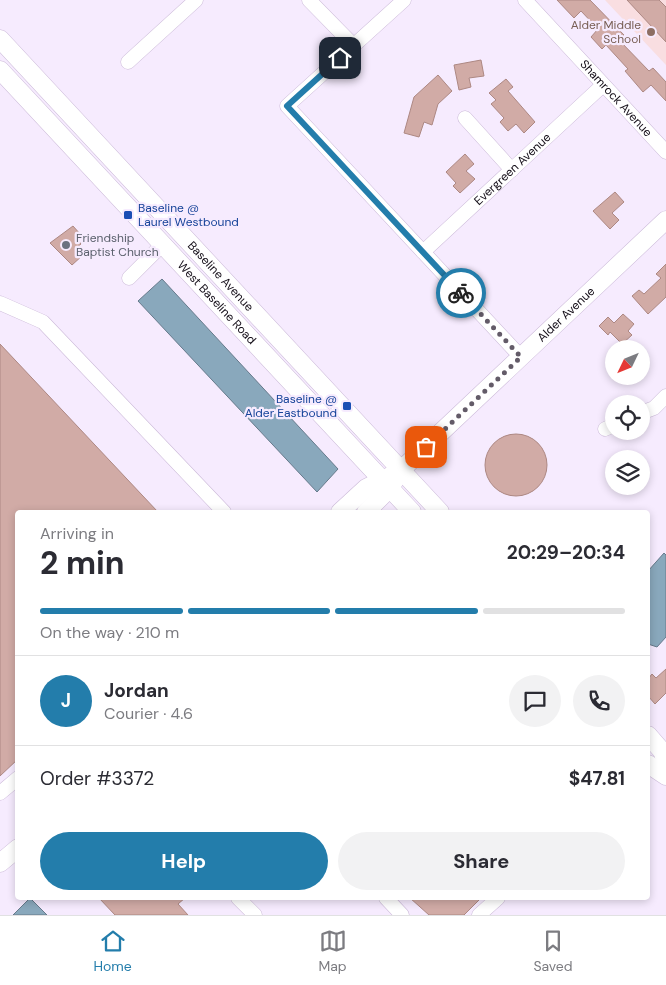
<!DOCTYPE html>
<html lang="en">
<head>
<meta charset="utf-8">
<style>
  :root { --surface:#fff; --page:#f2f2f3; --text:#2b2b33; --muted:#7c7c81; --line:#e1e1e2; --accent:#237dab }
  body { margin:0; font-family:"DM Sans",sans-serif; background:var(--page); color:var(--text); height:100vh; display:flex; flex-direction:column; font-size:19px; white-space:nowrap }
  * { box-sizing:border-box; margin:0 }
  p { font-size:16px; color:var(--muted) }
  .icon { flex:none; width:28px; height:28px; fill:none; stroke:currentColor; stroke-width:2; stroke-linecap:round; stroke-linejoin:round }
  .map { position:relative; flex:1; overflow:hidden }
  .drawer { position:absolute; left:15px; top:510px; width:635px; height:390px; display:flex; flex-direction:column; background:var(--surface); border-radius:5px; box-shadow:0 2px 8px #0003 }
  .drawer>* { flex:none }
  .needle { width:32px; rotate:227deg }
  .fabs { position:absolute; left:605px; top:340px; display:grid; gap:10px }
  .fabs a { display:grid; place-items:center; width:45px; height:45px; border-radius:50%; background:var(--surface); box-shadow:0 2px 8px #0003; font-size:25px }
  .pin { position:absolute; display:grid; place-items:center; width:42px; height:42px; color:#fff; margin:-21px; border-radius:10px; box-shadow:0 2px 8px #0006 }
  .courier { position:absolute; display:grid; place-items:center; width:50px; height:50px; margin:-25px; border:4px solid #237dab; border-radius:50%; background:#fff; color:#222; box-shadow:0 1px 6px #0007 }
  .headline em { font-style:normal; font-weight:700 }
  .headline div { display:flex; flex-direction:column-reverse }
  .headline { display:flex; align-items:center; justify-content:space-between; height:85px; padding:0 25px }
  h1 { font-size:32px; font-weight:700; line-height:38px }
  .bar { display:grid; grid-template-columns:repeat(4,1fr); gap:8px 5px; align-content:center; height:60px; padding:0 25px }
  .bar i { height:6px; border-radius:4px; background:var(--line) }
  .bar .selected { background:var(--accent) }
  .bar p { grid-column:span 4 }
  .line { display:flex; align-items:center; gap:12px; padding:0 25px; border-top:1px solid var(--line) }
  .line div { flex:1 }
  .round { display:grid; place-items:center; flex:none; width:52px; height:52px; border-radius:26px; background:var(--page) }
  .button { display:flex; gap:10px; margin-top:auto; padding:10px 25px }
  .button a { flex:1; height:58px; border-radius:30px; background:var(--accent); color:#fff; font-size:20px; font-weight:700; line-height:58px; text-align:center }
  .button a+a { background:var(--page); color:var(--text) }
  .tab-bar { display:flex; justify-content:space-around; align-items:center; height:70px; border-top:1px solid var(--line); background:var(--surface); font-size:14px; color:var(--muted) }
  .tab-bar a { display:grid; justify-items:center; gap:2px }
  .tab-bar .selected { color:var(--accent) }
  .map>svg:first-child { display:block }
  .education { fill:#f9dee1 }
  .water { fill:#89a8bc; stroke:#667a8b }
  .building { fill:#d1aba6; stroke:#ad8883 }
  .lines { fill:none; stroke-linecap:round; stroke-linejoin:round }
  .minor-casing { stroke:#cbb9d8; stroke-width:15 }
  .major-casing { stroke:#cbb9d8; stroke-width:19 }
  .minor { stroke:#fff; stroke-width:14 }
  .major { stroke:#fff; stroke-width:18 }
  .done { stroke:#635b68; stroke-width:5; stroke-dasharray:0 9 }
  .route { stroke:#237dab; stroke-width:6 }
  .education-dot { fill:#8d6e63; stroke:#f6ebfe; stroke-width:2 }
  .transit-dot { fill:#1a4fb4; stroke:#f6ebfe; stroke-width:2 }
  .worship-dot { fill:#6b7280; stroke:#f6ebfe; stroke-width:2 }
  .labels { text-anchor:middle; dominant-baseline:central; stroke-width:4.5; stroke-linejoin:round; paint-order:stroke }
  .education-label { font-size:12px; fill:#785e54; stroke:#f6ebfe; text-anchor:end }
  .street-label { font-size:12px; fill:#140e18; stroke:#f6ebfe }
  .transit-label { font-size:12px; fill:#164399; stroke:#f6ebfe; text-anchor:start }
  .worship-label { font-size:12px; fill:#5b616d; stroke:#f6ebfe; text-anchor:start }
</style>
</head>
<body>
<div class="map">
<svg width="666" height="915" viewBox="0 0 666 915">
  <rect width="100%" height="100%" fill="#f6ebfe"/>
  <path class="education" d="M605 0H666V65Z"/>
  <g class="water">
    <path d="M162 279 338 469 317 492 138 301Z"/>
    <path d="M664 553 666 555V637L657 647 648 644V571Z"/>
    <path d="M30 898 47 915H13Z"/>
  </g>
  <g class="building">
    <path d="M557 0H590L624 35 619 40 649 71 653 68 666 82V101L651 85 643 92 625 71 628 69 606 45 602 49 591 37 598 29 581 11 574 18Z"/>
    <path d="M627 0H659L666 7V42Z"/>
    <path d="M481 60 484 76 469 78 471 87 459 90 454 65Z"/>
    <path d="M438 75 452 91 438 104 432 125 424 122 419 137 404 133 414 97Z"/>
    <path d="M506 79 513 87 508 91 535 122 524 133 516 124 508 131 500 122 504 118 491 104 496 100 489 93Z"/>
    <path d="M465 154 474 164 466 171 475 179 460 193 453 186 456 183 446 172Z"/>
    <path d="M615 192 624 202 612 213 619 220 610 229 593 211Z"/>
    <path d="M73 226 81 235 77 239 81 244 76 248 83 255 72 265 50 243Z"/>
    <path d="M666 264V297L648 314 632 296 639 290 644 294 661 278 656 274Z"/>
    <path d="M623 314 634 324 628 331 632 335 622 344 610 332 608 335 599 326 608 317 614 323Z"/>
    <path d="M0 344 158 512H18V759L0 776Z"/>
    <circle cx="516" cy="465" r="31"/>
    <path d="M666 669V693L655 704 648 696V679L652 674 656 678Z"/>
    <path d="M99 898H185L178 904 188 915H115Z"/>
    <path d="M410 898H481L464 915H429Z"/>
  </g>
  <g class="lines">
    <g class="minor-casing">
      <g id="minor">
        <path d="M309 0 354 46"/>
        <path d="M404 0 287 106 521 357"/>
        <path id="s1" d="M525 0 666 152"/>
        <path d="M128 62 196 0"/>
        <path d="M465 118 512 170"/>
        <path id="s2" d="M423 252 603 85"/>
        <path d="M129 278 163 244"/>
        <path d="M0 303 43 322 224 512"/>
        <path d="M641 413 654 408 666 396"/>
        <path d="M605 429 614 425"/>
        <path d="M0 793 18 778"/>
        <path d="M238 898 255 915"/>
        <path d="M386 898 402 915"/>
        <path d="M479 915 498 898"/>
      </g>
    </g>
    <g class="major-casing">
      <g id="major">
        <path id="s3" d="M0 39 440 512"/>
        <path id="s4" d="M0 70 412 512"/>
        <path d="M340 512 366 488 392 475"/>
        <path id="s5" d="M366 512 390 488 401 470 666 220"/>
        <path d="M648 735 662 751 666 761"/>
        <path d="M648 764 666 776"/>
        <path d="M0 863 18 848"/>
      </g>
    </g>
    <use href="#minor" class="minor"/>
    <use href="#major" class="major"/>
  </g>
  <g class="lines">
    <path class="done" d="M426 447 521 357 461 293"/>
    <path class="route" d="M340 58 287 106 461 293"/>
  </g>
  <circle class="education-dot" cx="651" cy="32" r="5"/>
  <g class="transit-dot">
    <rect x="123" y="210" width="10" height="10" rx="2.5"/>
    <rect x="342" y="401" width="10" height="10" rx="2.5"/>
  </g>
  <circle class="worship-dot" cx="66" cy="245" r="5"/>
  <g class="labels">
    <g class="education-label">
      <text x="641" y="25">Alder Middle<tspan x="641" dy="14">School</tspan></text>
    </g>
    <g class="street-label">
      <text stroke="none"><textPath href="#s1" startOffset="134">Shamrock Avenue</textPath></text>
      <text stroke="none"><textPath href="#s2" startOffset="122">Evergreen Avenue</textPath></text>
      <text stroke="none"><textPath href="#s3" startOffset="324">Baseline Avenue</textPath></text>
      <text stroke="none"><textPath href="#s4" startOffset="318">West Baseline Road</textPath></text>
      <text stroke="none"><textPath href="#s5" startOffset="282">Alder Avenue</textPath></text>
    </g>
    <g class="transit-label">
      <text x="138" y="208">Baseline @<tspan x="138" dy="14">Laurel Westbound</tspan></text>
      <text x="337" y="399" text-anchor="end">Baseline @<tspan x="337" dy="14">Alder Eastbound</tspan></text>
    </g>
    <g class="worship-label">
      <text x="76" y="238">Friendship<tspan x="76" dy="14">Baptist Church</tspan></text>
    </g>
  </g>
</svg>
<div class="fabs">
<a><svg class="needle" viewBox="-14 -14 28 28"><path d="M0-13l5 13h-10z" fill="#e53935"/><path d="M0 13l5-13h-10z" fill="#7c7c81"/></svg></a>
<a><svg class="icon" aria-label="locate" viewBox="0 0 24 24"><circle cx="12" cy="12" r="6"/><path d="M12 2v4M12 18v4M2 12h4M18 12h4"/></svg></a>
<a><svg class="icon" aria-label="layers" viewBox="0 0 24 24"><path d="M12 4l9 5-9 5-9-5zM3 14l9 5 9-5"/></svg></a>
</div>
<div class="pin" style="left:426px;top:447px;background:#ea580c"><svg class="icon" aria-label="bag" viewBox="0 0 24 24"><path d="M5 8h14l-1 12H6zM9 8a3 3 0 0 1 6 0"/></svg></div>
<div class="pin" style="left:340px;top:58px;background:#1f2937"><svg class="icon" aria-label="home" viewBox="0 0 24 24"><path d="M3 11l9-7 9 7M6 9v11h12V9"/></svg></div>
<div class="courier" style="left:461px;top:293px"><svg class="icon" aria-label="bike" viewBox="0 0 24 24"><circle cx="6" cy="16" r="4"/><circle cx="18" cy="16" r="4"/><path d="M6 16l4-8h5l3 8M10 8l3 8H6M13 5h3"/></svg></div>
<section class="drawer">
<div class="headline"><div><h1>2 min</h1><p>Arriving in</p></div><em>20:29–20:34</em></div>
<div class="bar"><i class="selected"></i><i class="selected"></i><i class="selected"></i><i></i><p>On the way · 210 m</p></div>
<div class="line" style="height:90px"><b class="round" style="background:var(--accent);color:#fff">J</b><div><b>Jordan</b><p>Courier · 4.6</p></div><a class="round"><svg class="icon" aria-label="chat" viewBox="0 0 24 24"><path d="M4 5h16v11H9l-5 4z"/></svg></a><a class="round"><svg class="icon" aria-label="phone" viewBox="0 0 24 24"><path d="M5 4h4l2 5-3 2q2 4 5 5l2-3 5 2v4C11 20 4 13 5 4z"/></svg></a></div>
<div class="line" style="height:65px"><div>Order #3372</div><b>$47.81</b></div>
<div class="button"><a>Help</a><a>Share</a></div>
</section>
</div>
<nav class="tab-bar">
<a class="selected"><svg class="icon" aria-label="home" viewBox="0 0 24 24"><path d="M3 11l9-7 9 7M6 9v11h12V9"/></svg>Home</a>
<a><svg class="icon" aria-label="map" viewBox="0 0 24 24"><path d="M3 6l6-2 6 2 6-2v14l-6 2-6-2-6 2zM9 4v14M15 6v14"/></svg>Map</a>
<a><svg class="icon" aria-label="saved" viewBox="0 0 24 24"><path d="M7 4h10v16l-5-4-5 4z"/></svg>Saved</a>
</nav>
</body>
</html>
